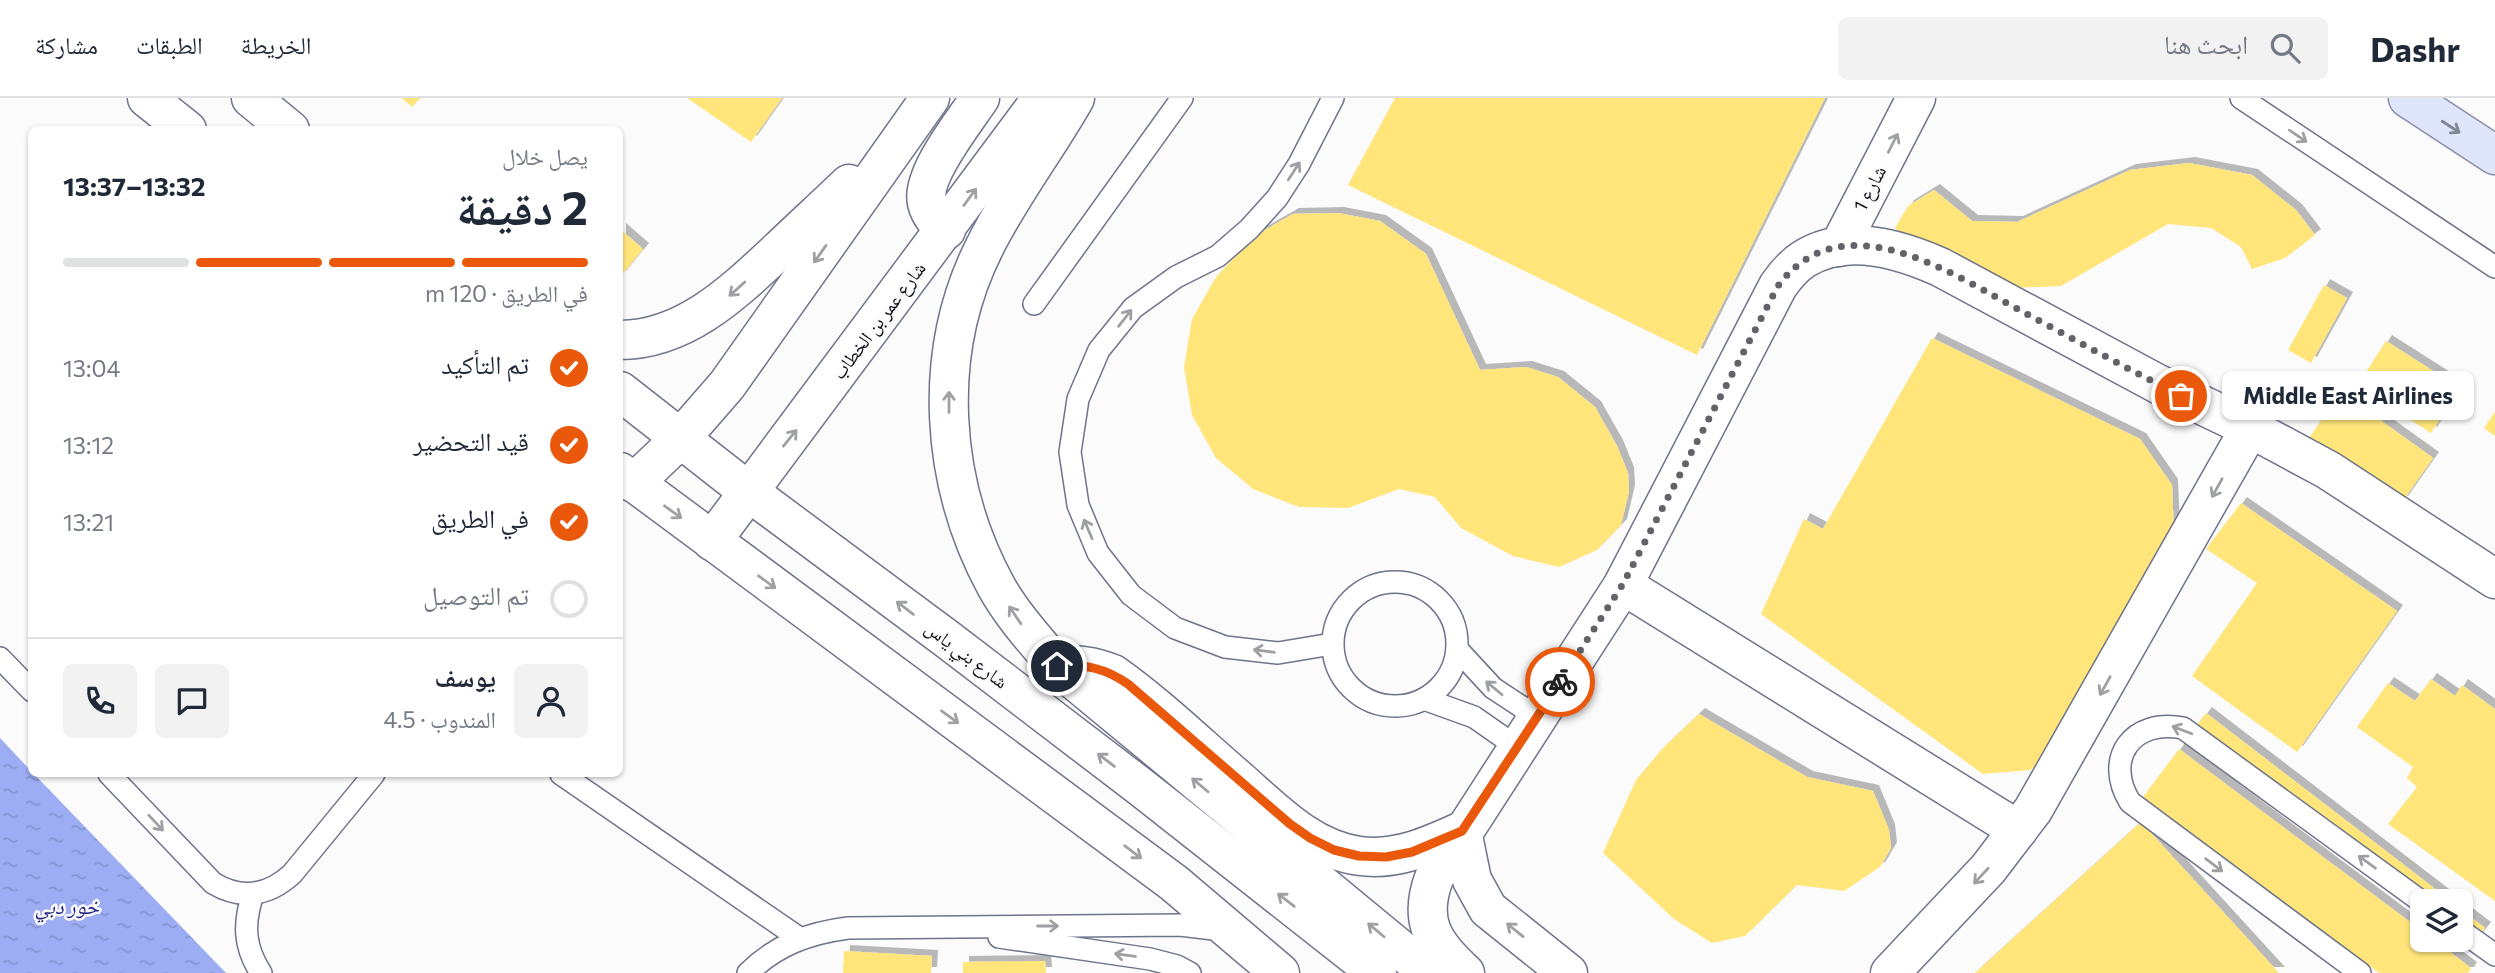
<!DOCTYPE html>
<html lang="ar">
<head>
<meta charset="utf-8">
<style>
  :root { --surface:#fff; --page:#f2f2f3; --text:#1f2937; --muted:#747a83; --line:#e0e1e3; --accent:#ea580c }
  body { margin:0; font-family:Commissioner,"Noto Naskh Arabic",sans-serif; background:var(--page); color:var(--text); direction:rtl; height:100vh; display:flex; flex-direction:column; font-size:26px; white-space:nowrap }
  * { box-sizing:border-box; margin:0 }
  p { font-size:23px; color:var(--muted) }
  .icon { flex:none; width:38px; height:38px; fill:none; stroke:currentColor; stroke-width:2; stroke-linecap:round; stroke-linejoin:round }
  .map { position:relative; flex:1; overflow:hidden; direction:ltr }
  .side { position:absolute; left:28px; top:28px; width:595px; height:651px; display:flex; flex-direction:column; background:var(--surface); border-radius:10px; box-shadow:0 2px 5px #0004; direction:rtl }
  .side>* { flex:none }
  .controls { position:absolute; left:2410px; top:791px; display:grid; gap:14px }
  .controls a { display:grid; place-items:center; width:63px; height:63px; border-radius:10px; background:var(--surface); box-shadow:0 2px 5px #0004; font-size:35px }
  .pin { position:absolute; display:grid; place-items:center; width:60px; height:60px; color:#fff; margin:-30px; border:4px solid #fff; border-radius:50%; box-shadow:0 2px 7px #0007 }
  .courier { position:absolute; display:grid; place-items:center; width:70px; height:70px; margin:-35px; border:5px solid #ea580c; border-radius:50%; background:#fff; color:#222; box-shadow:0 2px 9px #0007 }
  .bubble { position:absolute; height:49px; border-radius:10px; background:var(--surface); box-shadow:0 2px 5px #0004; font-size:23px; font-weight:700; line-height:49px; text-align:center; direction:rtl }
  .headline em { font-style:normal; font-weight:700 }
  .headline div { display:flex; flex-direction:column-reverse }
  .headline { display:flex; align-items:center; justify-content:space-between; height:119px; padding:0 35px }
  h1 { font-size:46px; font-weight:700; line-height:52px }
  .bar { display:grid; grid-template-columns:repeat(4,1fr); gap:10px 7px; align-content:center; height:84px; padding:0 35px }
  .bar i { height:9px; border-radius:5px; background:var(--line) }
  .bar .selected { background:var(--accent) }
  .bar p { grid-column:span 4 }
  .line { display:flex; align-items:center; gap:18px; padding:0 35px; border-top:2px solid var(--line) }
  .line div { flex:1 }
  .round { display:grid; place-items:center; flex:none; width:74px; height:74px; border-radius:10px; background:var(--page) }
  ol { padding:0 35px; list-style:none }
  li { display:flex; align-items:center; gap:21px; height:77px }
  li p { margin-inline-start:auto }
  li .icon { padding:7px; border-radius:50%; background:var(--accent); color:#fff; stroke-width:4 }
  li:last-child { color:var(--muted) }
  li i { width:38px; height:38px; border:4px solid var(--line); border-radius:50% }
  header { display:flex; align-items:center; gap:42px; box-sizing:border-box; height:98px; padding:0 35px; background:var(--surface); border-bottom:2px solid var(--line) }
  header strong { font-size:33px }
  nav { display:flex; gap:38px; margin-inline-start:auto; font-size:24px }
  .search { width:490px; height:63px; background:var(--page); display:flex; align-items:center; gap:18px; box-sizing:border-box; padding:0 24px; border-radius:10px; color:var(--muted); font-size:26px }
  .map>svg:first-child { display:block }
  .water { fill:url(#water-ripples) }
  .building { fill:#ffe57a; filter:url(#shadow) }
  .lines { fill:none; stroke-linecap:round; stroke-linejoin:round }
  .lane-casing { stroke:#6e748a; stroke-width:24 }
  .street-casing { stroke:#6e748a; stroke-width:41 }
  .secondary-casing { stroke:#6e748a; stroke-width:41 }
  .primary-casing { stroke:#888fab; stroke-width:41 }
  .lane { stroke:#fff; stroke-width:21 }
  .street { stroke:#fff; stroke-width:38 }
  .secondary { stroke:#fff; stroke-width:38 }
  .primary { stroke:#dfe5fb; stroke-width:38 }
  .oneway { stroke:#818695 }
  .oneway2 { stroke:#9fa0a3 }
  .done { stroke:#626368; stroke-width:7; stroke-dasharray:0 12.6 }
  .route { stroke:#ea580c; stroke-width:9 }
  .labels { text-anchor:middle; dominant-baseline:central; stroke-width:5; stroke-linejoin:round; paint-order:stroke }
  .street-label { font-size:19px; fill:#0f1119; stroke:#fbfbfb }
  .water-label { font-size:21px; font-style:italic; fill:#242588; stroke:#fbfbfb }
</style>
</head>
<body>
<header>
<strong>Dashr</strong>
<div class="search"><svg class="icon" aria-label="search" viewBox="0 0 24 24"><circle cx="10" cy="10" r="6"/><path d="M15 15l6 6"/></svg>ابحث هنا</div>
<nav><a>الخريطة</a><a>الطبقات</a><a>مشاركة</a></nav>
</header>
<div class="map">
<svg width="2495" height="875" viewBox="0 0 2495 875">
  <defs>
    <pattern id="water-ripples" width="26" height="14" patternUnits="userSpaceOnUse" patternTransform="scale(1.75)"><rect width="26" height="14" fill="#9dadf4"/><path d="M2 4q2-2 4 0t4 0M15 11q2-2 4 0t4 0" fill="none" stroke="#8694d1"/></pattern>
    <filter id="shadow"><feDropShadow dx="6" dy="-6" stdDeviation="0" flood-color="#0004"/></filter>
  </defs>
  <rect width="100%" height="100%" fill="#fbfbfb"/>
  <path class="water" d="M0 640 31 673 32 676H34L226 875H0Z"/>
  <g class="building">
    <path d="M402 0H420L412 9Z"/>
    <path d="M687 0H782L751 44Z"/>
    <path d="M1395 0H1825L1697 257 1348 87Z"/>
    <path d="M2189 65 2252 77 2296 112 2315 137 2285 160 2252 171 2241 149 2211 130 2168 126 2061 188 1986 191 1930 163 1895 130 1908 108 1934 92 1972 123 2017 124 2130 72Z"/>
    <path d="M1338 115 1380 123 1426 156 1480 272 1526 269 1558 279 1595 309 1617 348 1628 375 1629 393 1621 427 1597 452 1559 469 1513 458 1461 430 1435 399 1399 391 1348 410 1299 409 1253 391 1216 360 1192 317 1184 269 1192 221 1216 179 1256 137 1293 116Z"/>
    <path d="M620 131 643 151 620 179Z"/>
    <path d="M2324 187 2347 200 2311 265 2288 252Z"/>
    <path d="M1932 240 2140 341 2172 387 2174 436 2064 649 2030 672 1983 676 1761 516 1804 421 1823 431Z"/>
    <path d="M2386 243 2460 290 2431 335 2357 288Z"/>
    <path d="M2315 279 2331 290 2315 316 2298 306Z"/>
    <path d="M2341 294 2433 360 2402 404 2309 340Z"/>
    <path d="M2495 314V338L2484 330Z"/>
    <path d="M2241 405 2397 513 2297 654 2192 578 2257 485 2206 451Z"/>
    <path d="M2431 581 2455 598 2462 587 2495 611V803L2388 726 2417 689 2407 680 2413 669 2357 629 2388 585 2415 603Z"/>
    <path d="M2206 615 2451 803H2424L2196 628Z"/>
    <path d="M1699 616 1807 679 1873 693 1889 732 1891 750 1880 769 1844 793 1797 787 1745 838 1712 845 1674 821 1603 755 1636 682 1663 650Z"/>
    <path d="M2179 651 2422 833V842H2434L2471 870 2468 875H2379L2143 699Z"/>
    <path d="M2141 724 2279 875H1975Z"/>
    <path d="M2460 811 2485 830 2475 843 2460 831Z"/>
    <path d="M844 853 932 858 931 875H843Z"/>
    <path d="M1045 863 1046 875H963V864Z"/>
  </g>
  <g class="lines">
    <g class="lane-casing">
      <g id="lane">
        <path d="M2241 0 2495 169"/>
        <path d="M1034 206 1182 0"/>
        <circle cx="1395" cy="546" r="62"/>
        <path d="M1332 546 1278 555 1225 549 1175 530 1131 497 1098 455 1078 407 1070 354 1078 301 1099 252 1133 210 1176 179 1218 158 1249 131 1277 100 1299 66 1333 0"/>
        <path d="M1457 551 1493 590 1537 619"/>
        <path d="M0 560 32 593"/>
        <path d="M1424 601 1474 619 1517 649"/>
        <path d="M109 676 213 785C241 802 268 798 292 776L374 676"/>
        <path d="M561 676 799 840"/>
        <path d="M253 796C243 826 244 849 261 875"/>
        <path d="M2460 832 2495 857"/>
        <path d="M999 839 1150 861 1177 868 1190 875"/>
        <path d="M748 875C776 847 809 835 848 830L1180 827 1222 832"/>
        <path d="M2360 875 2130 704C2103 660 2133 620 2183 630L2422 804"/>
      </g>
    </g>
    <g class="street-casing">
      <g id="street">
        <path d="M1839 149 1916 0"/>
        <path d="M1623 487 2018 732"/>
        <path d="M1057 568C1078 566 1093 568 1113 576 1157 607 1198 647 1239 682 1274 713 1311 752 1360 758 1396 763 1429 748 1462 733"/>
        <path d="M1462 733 1472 782 1488 811 1568 875"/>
        <path d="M1465 875C1433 846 1418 823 1434 780L1623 487 1778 188C1785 178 1793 168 1804 161 1845 135 1900 151 1940 169L2158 286 2250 330 2328 372 2495 481"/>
        <path d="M1890 875 1988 771 2033 712 2250 330"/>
      </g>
    </g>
    <g class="secondary-casing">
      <g id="secondary">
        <path d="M147 0 187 32"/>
        <path d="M251 0 290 32"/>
        <path d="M1075 0C1046 51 1010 97 984 150 931 256 940 385 996 488 1012 517 1035 542 1057 568L1429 875"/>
        <path d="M946 132C937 124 930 117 927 105 920 78 964 24 980 0"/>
        <path d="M620 242C685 242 734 194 779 152 802 130 826 108 849 86"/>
        <path d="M620 293 749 394 947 541 1142 690 1377 875"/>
        <path d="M620 374 1174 785 1280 875"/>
        <path d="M634 385 680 341 727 287 930 0"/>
        <path d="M712 443 1042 0"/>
      </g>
    </g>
    <g class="primary-casing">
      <path id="primary" d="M2408 0 2495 57"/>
    </g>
    <use href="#lane" class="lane"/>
    <use href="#street" class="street"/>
    <use href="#secondary" class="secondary"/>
    <use href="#primary" class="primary"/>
  </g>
  <defs><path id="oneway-shaft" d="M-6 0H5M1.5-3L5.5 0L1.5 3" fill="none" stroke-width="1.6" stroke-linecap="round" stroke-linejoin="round" transform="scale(1.75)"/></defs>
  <use class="oneway" href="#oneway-shaft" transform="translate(2451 29) rotate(33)"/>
  <g class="oneway2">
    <use href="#oneway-shaft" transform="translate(2298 38) rotate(34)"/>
    <use href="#oneway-shaft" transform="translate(1893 45) rotate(-63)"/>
    <use href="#oneway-shaft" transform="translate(1294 73) rotate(-57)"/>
    <use href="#oneway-shaft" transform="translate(970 99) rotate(-54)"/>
    <use href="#oneway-shaft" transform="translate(820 156) rotate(125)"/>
    <use href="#oneway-shaft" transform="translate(737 191) rotate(138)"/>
    <use href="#oneway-shaft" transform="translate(1125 220) rotate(-52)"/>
    <use href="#oneway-shaft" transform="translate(949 304) rotate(-90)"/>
    <use href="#oneway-shaft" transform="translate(790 340) rotate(-51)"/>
    <use href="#oneway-shaft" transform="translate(2217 390) rotate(119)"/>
    <use href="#oneway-shaft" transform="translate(673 414) rotate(36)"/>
    <use href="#oneway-shaft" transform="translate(1088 431) rotate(-113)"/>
    <use href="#oneway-shaft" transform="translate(767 484) rotate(36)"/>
    <use href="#oneway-shaft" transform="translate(905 510) rotate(-143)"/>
    <use href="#oneway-shaft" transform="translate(1015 517) rotate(-124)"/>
    <use href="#oneway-shaft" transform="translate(1264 553) rotate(-173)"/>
    <use href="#oneway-shaft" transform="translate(2105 588) rotate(119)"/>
    <use href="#oneway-shaft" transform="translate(1494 590) rotate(-140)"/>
    <use href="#oneway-shaft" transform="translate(950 619) rotate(36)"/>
    <use href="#oneway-shaft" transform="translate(2182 632) rotate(-159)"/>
    <use href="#oneway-shaft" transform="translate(1106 662) rotate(-143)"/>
    <use href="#oneway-shaft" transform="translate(1200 687) rotate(-140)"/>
    <use href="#oneway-shaft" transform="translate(156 725) rotate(47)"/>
    <use href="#oneway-shaft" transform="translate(1133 754) rotate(37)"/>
    <use href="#oneway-shaft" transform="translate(2367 764) rotate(-144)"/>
    <use href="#oneway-shaft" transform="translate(2214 767) rotate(37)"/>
    <use href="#oneway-shaft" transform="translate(1981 778) rotate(133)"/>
    <use href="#oneway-shaft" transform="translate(1286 802) rotate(-142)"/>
    <use href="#oneway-shaft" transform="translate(1048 828)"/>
    <use href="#oneway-shaft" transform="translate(1376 832) rotate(-140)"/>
    <use href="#oneway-shaft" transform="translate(1515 832) rotate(-141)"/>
    <use href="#oneway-shaft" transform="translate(1125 857) rotate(-172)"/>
  </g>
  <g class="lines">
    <path class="done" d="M1560 584 1623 486 1778 188C1843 100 1954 177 2025 215 2077 243 2128 271 2181 298"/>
    <path class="route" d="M1057 568C1085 566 1105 570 1128 586L1290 726 1310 740 1334 752 1359 758 1386 759 1412 754 1462 733 1560 584"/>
  </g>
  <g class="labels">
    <g class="street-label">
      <text transform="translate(1869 90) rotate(-63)">شارع 1</text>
      <text transform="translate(878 222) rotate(-53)">شارع عمر بن الخطاب</text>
      <text transform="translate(967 556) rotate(37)">شارع بني ياس</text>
    </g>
    <g class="water-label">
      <text x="67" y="807">خور دبي</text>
    </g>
  </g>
</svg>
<div class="controls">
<a><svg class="icon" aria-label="layers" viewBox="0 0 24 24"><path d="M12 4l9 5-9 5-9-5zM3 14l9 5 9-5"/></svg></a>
</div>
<div class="pin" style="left:2181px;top:298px;background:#ea580c"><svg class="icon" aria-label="bag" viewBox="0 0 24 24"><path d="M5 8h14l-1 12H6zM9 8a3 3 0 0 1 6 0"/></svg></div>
<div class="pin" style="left:1057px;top:568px;background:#1f2937"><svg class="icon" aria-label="home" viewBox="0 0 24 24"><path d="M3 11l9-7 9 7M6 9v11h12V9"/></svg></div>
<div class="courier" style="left:1560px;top:584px"><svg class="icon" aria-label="bike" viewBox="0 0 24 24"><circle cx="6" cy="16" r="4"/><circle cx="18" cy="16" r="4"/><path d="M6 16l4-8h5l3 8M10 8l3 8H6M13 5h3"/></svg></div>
<div class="bubble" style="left:2222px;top:273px;width:252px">Middle East Airlines</div>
<section class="side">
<div class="headline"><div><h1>2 دقيقة</h1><p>يصل خلال</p></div><em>13:32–13:37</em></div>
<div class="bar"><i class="selected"></i><i class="selected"></i><i class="selected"></i><i></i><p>في الطريق · 120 m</p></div>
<ol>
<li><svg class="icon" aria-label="check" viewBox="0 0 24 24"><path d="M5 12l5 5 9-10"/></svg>تم التأكيد<p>13:04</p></li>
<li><svg class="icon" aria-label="check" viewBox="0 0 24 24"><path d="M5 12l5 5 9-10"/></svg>قيد التحضير<p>13:12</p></li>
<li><svg class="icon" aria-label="check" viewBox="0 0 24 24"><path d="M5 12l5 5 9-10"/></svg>في الطريق<p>13:21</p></li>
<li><i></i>تم التوصيل</li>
</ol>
<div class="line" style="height:126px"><a class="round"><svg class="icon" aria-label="person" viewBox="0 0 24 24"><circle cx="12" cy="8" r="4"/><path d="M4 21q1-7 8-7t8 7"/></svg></a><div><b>يوسف</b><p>المندوب · 4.5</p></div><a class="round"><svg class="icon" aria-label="chat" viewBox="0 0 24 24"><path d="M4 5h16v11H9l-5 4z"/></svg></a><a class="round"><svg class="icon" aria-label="phone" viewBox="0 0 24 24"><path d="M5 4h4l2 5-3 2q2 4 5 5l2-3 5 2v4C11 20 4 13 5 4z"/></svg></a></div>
</section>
</div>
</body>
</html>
